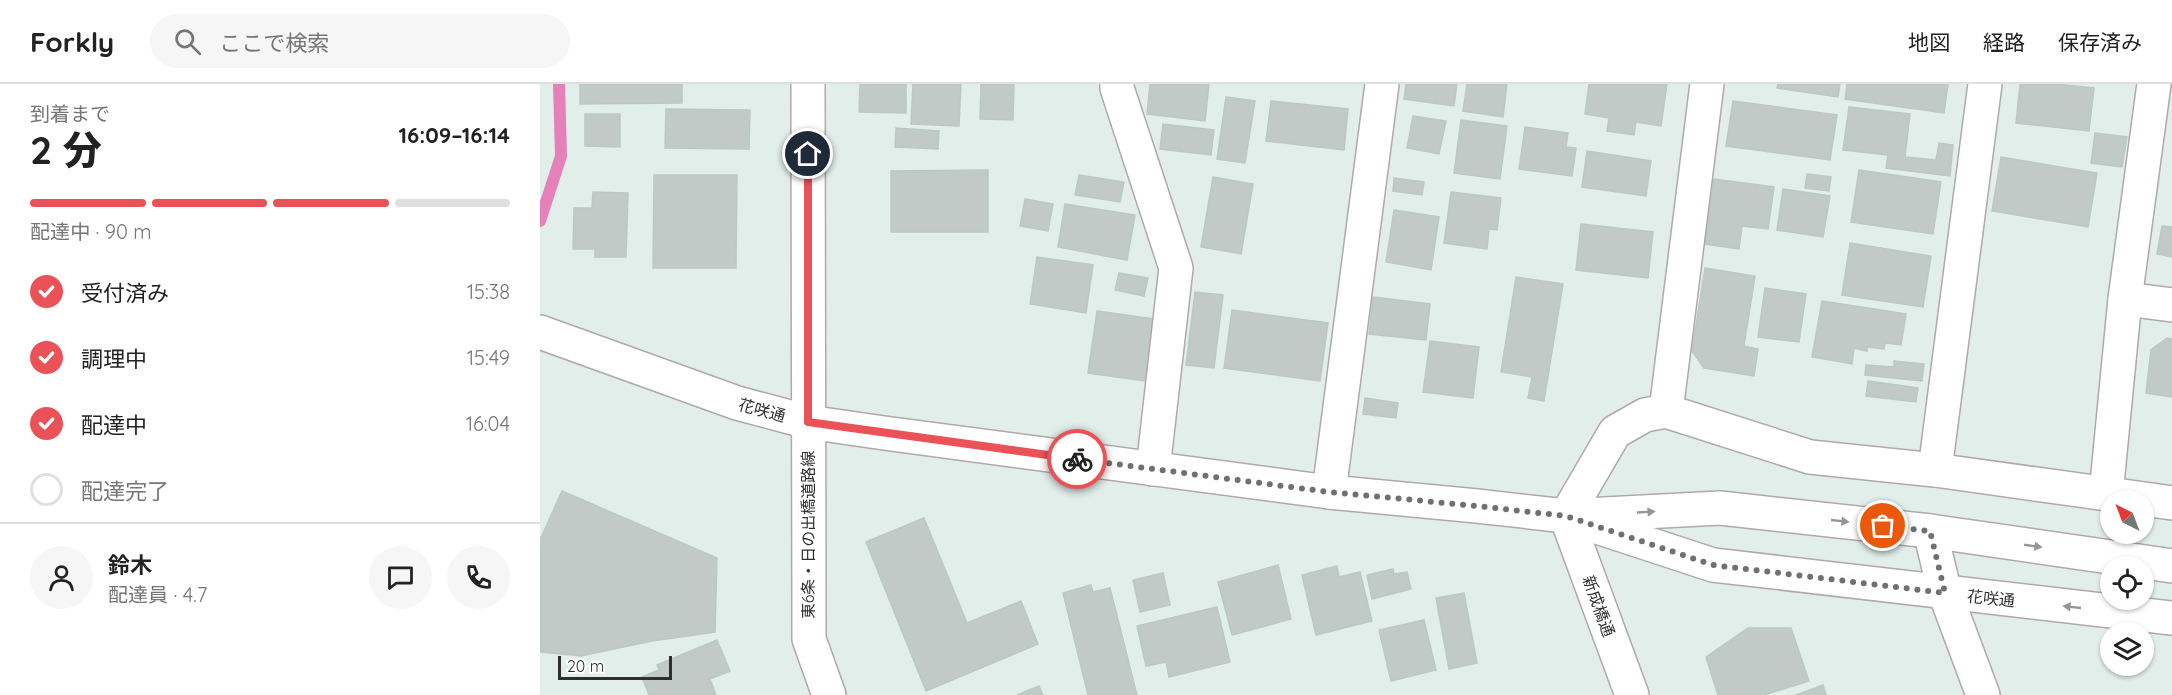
<!DOCTYPE html>
<html lang="ja">
<head>
<meta charset="utf-8">
<style>
  :root { --surface:#fff; --page:#f6f6f6; --text:#222; --muted:#767676; --line:#e0e0e0; --accent:#eb5258 }
  body { margin:0; font-family:Quicksand,"Noto Sans JP",sans-serif; background:var(--page); color:var(--text); height:100vh; display:flex; flex-direction:column; font-size:22px; white-space:nowrap }
  * { box-sizing:border-box; margin:0 }
  p { font-size:20px; color:var(--muted) }
  .icon { flex:none; width:33px; height:33px; fill:none; stroke:currentColor; stroke-width:2; stroke-linecap:round; stroke-linejoin:round }
  .map { position:relative; flex:1; overflow:hidden }
  .details { display:flex; flex-direction:column; background:var(--surface); width:540px }
  .details>* { flex:none }
  .needle { width:39px; rotate:318deg }
  .buttons { position:absolute; left:1560px; top:406px; display:grid; gap:12px }
  .buttons a { display:grid; place-items:center; width:54px; height:54px; border-radius:50%; background:var(--surface); box-shadow:0 2px 4px #0004; font-size:30px }
  .scale { position:absolute; left:18px; bottom:15px; width:114px; box-sizing:border-box; padding-left:6px; border:3px solid #2e2e2e; border-top:0; font-size:16px; line-height:21px; white-space:nowrap; color:#2e2e2e; -webkit-text-stroke:4px #fff; paint-order:stroke }
  .pin { position:absolute; display:grid; place-items:center; width:51px; height:51px; color:#fff; margin:-26px; border:3px solid #fff; border-radius:50%; box-shadow:0 2px 6px #0007 }
  .courier { position:absolute; display:grid; place-items:center; width:60px; height:60px; margin:-30px; border:4px solid #eb5258; border-radius:50%; background:#fff; color:#222; box-shadow:0 2px 8px #0007 }
  .head em { font-style:normal; font-weight:800 }
  .head div { display:flex; flex-direction:column-reverse }
  .head { display:flex; align-items:center; justify-content:space-between; height:102px; padding:0 30px }
  h1 { font-size:39px; font-weight:800; line-height:45px }
  .bar { display:grid; grid-template-columns:repeat(4,1fr); gap:9px 6px; align-content:center; height:72px; padding:0 30px }
  .bar i { height:8px; border-radius:4px; background:var(--line) }
  .bar .active { background:var(--accent) }
  .bar p { grid-column:span 4 }
  .line { display:flex; align-items:center; gap:15px; padding:0 30px; border-top:2px solid var(--line) }
  .line div { flex:1 }
  .round { display:grid; place-items:center; flex:none; width:63px; height:63px; border-radius:32px; background:var(--page) }
  ol { padding:0 30px; list-style:none }
  li { display:flex; align-items:center; gap:18px; height:66px }
  li p { margin-inline-start:auto }
  li .icon { padding:6px; border-radius:50%; background:var(--accent); color:#fff; stroke-width:4 }
  li:last-child { color:var(--muted) }
  li i { width:33px; height:33px; border:3px solid var(--line); border-radius:50% }
  header { display:flex; align-items:center; gap:36px; box-sizing:border-box; height:84px; padding:0 30px; background:var(--surface); border-bottom:2px solid var(--line) }
  header strong { font-size:28px }
  nav { display:flex; gap:33px; margin-inline-start:auto; font-size:21px }
  .search { width:420px; height:54px; background:var(--page); display:flex; align-items:center; gap:15px; box-sizing:border-box; padding:0 21px; border-radius:33px; color:var(--muted); font-size:22px }
  main { display:flex; flex:1; min-height:0 }
  .map>svg:first-child { display:block }
  .lines { fill:none; stroke-linecap:round; stroke-linejoin:round }
  .stream { stroke:#e580bb; stroke-width:12 }
  .building { fill:#c1cac7; stroke:#bbc9c6; stroke-width:1.5 }
  .minor-casing { stroke:#b1a8a8; stroke-width:36 }
  .minor { stroke:#fff; stroke-width:33 }
  .oneway { fill:#969696 }
  .done { stroke:#6d7170; stroke-width:6; stroke-dasharray:0 10.8 }
  .route { stroke:#eb5258; stroke-width:8 }
  .labels { text-anchor:middle; dominant-baseline:central; stroke-width:4.5; stroke-linejoin:round; paint-order:stroke }
  .street-label { font-size:16px; fill:#2e2e2e; stroke:#fff }
</style>
</head>
<body>
<header>
<strong>Forkly</strong>
<div class="search"><svg class="icon" aria-label="search" viewBox="0 0 24 24"><circle cx="10" cy="10" r="6"/><path d="M15 15l6 6"/></svg>ここで検索</div>
<nav><a>地図</a><a>経路</a><a>保存済み</a></nav>
</header>
<main>
<section class="details">
<div class="head"><div><h1>2 分</h1><p>到着まで</p></div><em>16:09–16:14</em></div>
<div class="bar"><i class="active"></i><i class="active"></i><i class="active"></i><i></i><p>配達中 · 90 m</p></div>
<ol>
<li><svg class="icon" aria-label="check" viewBox="0 0 24 24"><path d="M5 12l5 5 9-10"/></svg>受付済み<p>15:38</p></li>
<li><svg class="icon" aria-label="check" viewBox="0 0 24 24"><path d="M5 12l5 5 9-10"/></svg>調理中<p>15:49</p></li>
<li><svg class="icon" aria-label="check" viewBox="0 0 24 24"><path d="M5 12l5 5 9-10"/></svg>配達中<p>16:04</p></li>
<li><i></i>配達完了</li>
</ol>
<div class="line" style="height:108px"><a class="round"><svg class="icon" aria-label="person" viewBox="0 0 24 24"><circle cx="12" cy="8" r="4"/><path d="M4 21q1-7 8-7t8 7"/></svg></a><div><b>鈴木</b><p>配達員 · 4.7</p></div><a class="round"><svg class="icon" aria-label="chat" viewBox="0 0 24 24"><path d="M4 5h16v11H9l-5 4z"/></svg></a><a class="round"><svg class="icon" aria-label="phone" viewBox="0 0 24 24"><path d="M5 4h4l2 5-3 2q2 4 5 5l2-3 5 2v4C11 20 4 13 5 4z"/></svg></a></div>
</section>
<div class="map">
<svg width="1632" height="611" viewBox="0 0 1632 611">
  <rect width="100%" height="100%" fill="#e2eeea"/>
  <g class="lines">
    <path class="stream" d="M0 137 21 72 19 0"/>
  </g>
  <g class="building">
    <path d="M40 0H142V19L40 20Z"/>
    <path d="M320 0H366V29L319 28Z"/>
    <path d="M373 0H421L419 42 371 40Z"/>
    <path d="M441 0H474L473 36 440 35Z"/>
    <path d="M610 0H669L665 37 607 30Z"/>
    <path d="M866 0H917L914 22 864 15Z"/>
    <path d="M927 0H967L963 33 923 27Z"/>
    <path d="M1049 0H1127L1121 42 1096 38 1094 51 1067 47 1069 34 1045 30Z"/>
    <path d="M1238 0H1300L1298 13 1237 4Z"/>
    <path d="M1307 0H1408L1404 29 1305 15Z"/>
    <path d="M1480 0H1515L1554 4 1549 47 1476 39Z"/>
    <path d="M686 13 715 17 705 79 677 75Z"/>
    <path d="M731 17 808 25 804 66 726 57Z"/>
    <path d="M1193 17 1297 31 1290 76 1186 62Z"/>
    <path d="M1309 23 1370 30 1365 73 1396 76 1399 59 1413 61 1410 92 1346 84 1348 71 1303 66Z"/>
    <path d="M126 25 210 26 209 65 125 64Z"/>
    <path d="M45 30H80V63L45 62Z"/>
    <path d="M873 32 906 37 899 70 867 64Z"/>
    <path d="M921 36 967 42 960 95 914 89Z"/>
    <path d="M623 40 674 46 671 71 620 65Z"/>
    <path d="M985 43 1028 49 1026 63 1036 64 1032 92 979 85Z"/>
    <path d="M356 44 399 47 398 65 355 63Z"/>
    <path d="M1555 49 1587 53 1582 83 1551 79Z"/>
    <path d="M1047 67 1111 77 1106 112 1042 103Z"/>
    <path d="M1461 73 1557 89 1548 143 1452 127Z"/>
    <path d="M448 86V148H351V87Z"/>
    <path d="M1319 86 1401 98 1393 150 1311 138Z"/>
    <path d="M1267 90 1291 93 1289 107 1265 104Z"/>
    <path d="M114 91H197L196 184H113Z"/>
    <path d="M539 91 584 98 580 118 535 111Z"/>
    <path d="M673 93 713 100 701 170 661 163Z"/>
    <path d="M854 94 884 98 882 111 853 107Z"/>
    <path d="M1174 95 1234 103 1228 145 1202 142 1199 165 1165 160Z"/>
    <path d="M1243 105 1290 112 1283 153 1237 146Z"/>
    <path d="M53 108 88 109 86 173H55V165H33L34 124H52Z"/>
    <path d="M911 108 961 114 957 146 949 145 947 165 904 159Z"/>
    <path d="M485 115 513 120 508 147 480 142Z"/>
    <path d="M525 120 595 131 587 176 518 163Z"/>
    <path d="M854 126 899 133 891 186 846 178Z"/>
    <path d="M1041 140 1113 148 1108 194 1036 186Z"/>
    <path d="M1622 142 1632 143V173L1617 170Z"/>
    <path d="M1310 159 1391 172 1383 223 1302 211Z"/>
    <path d="M497 173 553 181 546 229 490 220Z"/>
    <path d="M1165 184 1215 192 1204 262 1218 265 1214 292 1164 284 1152 267Z"/>
    <path d="M579 189 608 194 604 212 575 206Z"/>
    <path d="M976 193 1023 200 1004 317 988 314 992 293 961 288Z"/>
    <path d="M1225 204 1266 210 1259 258 1218 253Z"/>
    <path d="M655 208 683 211 674 284 646 281Z"/>
    <path d="M833 213 890 220 886 256 829 250Z"/>
    <path d="M1282 217 1366 230 1361 261 1345 259 1344 265 1327 263V267L1314 264 1312 280 1272 273Z"/>
    <path d="M692 226 788 239 780 297 684 284Z"/>
    <path d="M557 227 614 235 605 297 548 289Z"/>
    <path d="M1627 254 1632 255V313L1606 309 1611 266Z"/>
    <path d="M890 257 939 263 933 314 883 308Z"/>
    <path d="M1354 277 1384 280 1382 297 1325 291 1326 281 1354 283Z"/>
    <path d="M1328 297 1378 304 1376 318 1326 312Z"/>
    <path d="M825 314 858 319 856 334 823 330Z"/>
    <path d="M22 407 177 474 175 548 112 557 41 572 0 568V456Z"/>
    <path d="M384 434 427 539 481 517 498 560 386 607 326 458Z"/>
    <path d="M738 481 751 535 692 551 678 498Z"/>
    <path d="M797 482 799 493 820 488 832 537 776 551 762 491Z"/>
    <path d="M853 485 854 490 867 488 871 505 832 515 827 491Z"/>
    <path d="M623 489 630 521 600 528 593 496Z"/>
    <path d="M551 501 553 508 570 504 597 611H548L523 509Z"/>
    <path d="M924 509 937 579 909 585 896 514Z"/>
    <path d="M677 523 690 578 629 593 626 578 606 582 597 542Z"/>
    <path d="M884 536 896 586 851 597 839 546Z"/>
    <path d="M1208 544H1251L1269 597 1224 611H1178L1166 573Z"/>
    <path d="M177 556 190 587 170 595 176 611H109L102 593 119 586 117 581Z"/>
    <path d="M1283 601 1286 611H1256Z"/>
    <path d="M499 602 503 611H477Z"/>
  </g>
  <g class="lines">
    <g class="minor-casing">
      <g id="minor">
        <path d="M268 0 269 555 289 611"/>
        <path d="M577 0V4L636 184 613 385"/>
        <path d="M1585 215 1632 221"/>
        <path d="M0 248 197 319 268 338 344 349 789 408 937 422 1026 432 1180 424 1390 447 1632 482"/>
        <path d="M1126 327 1167 0"/>
        <path d="M1395 386 1445 0"/>
        <path d="M789 408 842 0"/>
        <path d="M1566 410 1585 215 1614 0"/>
        <path d="M1026 432 1075 348 1105 331 1126 327 1270 373 1395 386 1632 419"/>
        <path d="M1026 432 1092 611"/>
        <path d="M1045 439 1173 481 1632 534"/>
        <path d="M1390 447 1405 509 1443 611"/>
      </g>
    </g>
    <use href="#minor" class="minor"/>
  </g>
  <defs><path id="oneway-solid" d="M-6-.8H1V-3.2L6.5 0L1 3.2V.8H-6Z" transform="scale(1.5)"/></defs>
  <g class="oneway">
    <use href="#oneway-solid" transform="translate(1106 428) rotate(-3)"/>
    <use href="#oneway-solid" transform="translate(1300 437) rotate(6)"/>
    <use href="#oneway-solid" transform="translate(1493 462) rotate(8)"/>
    <use href="#oneway-solid" transform="translate(1532 523) rotate(-174)"/>
  </g>
  <g class="lines">
    <path class="done" d="M537 375 789 408 937 422 1026 432 1173 481 1405 509 1390 447 1343 442"/>
    <path class="route" d="M268 70V338L537 375"/>
  </g>
  <g class="labels">
    <g class="street-label">
      <text transform="translate(222 326) rotate(15)">花咲通</text>
      <text transform="translate(268 451) rotate(-90)">東6条・日の出橋道路線</text>
      <text transform="translate(1451 514) rotate(6)">花咲通</text>
      <text transform="translate(1059 522) rotate(70)">新成橋通</text>
    </g>
  </g>
</svg>
<div class="buttons">
<a><svg class="needle" viewBox="-14 -14 28 28"><path d="M0-13l5 13h-10z" fill="#e53935"/><path d="M0 13l5-13h-10z" fill="#767676"/></svg></a>
<a><svg class="icon" aria-label="locate" viewBox="0 0 24 24"><circle cx="12" cy="12" r="6"/><path d="M12 2v4M12 18v4M2 12h4M18 12h4"/></svg></a>
<a><svg class="icon" aria-label="layers" viewBox="0 0 24 24"><path d="M12 4l9 5-9 5-9-5zM3 14l9 5 9-5"/></svg></a>
</div>
<div class="scale">20 m</div>
<div class="pin" style="left:1343px;top:442px;background:#ea580c"><svg class="icon" aria-label="bag" viewBox="0 0 24 24"><path d="M5 8h14l-1 12H6zM9 8a3 3 0 0 1 6 0"/></svg></div>
<div class="pin" style="left:268px;top:70px;background:#1f2937"><svg class="icon" aria-label="home" viewBox="0 0 24 24"><path d="M3 11l9-7 9 7M6 9v11h12V9"/></svg></div>
<div class="courier" style="left:537px;top:375px"><svg class="icon" aria-label="bike" viewBox="0 0 24 24"><circle cx="6" cy="16" r="4"/><circle cx="18" cy="16" r="4"/><path d="M6 16l4-8h5l3 8M10 8l3 8H6M13 5h3"/></svg></div>
</div>
</main>
</body>
</html>
